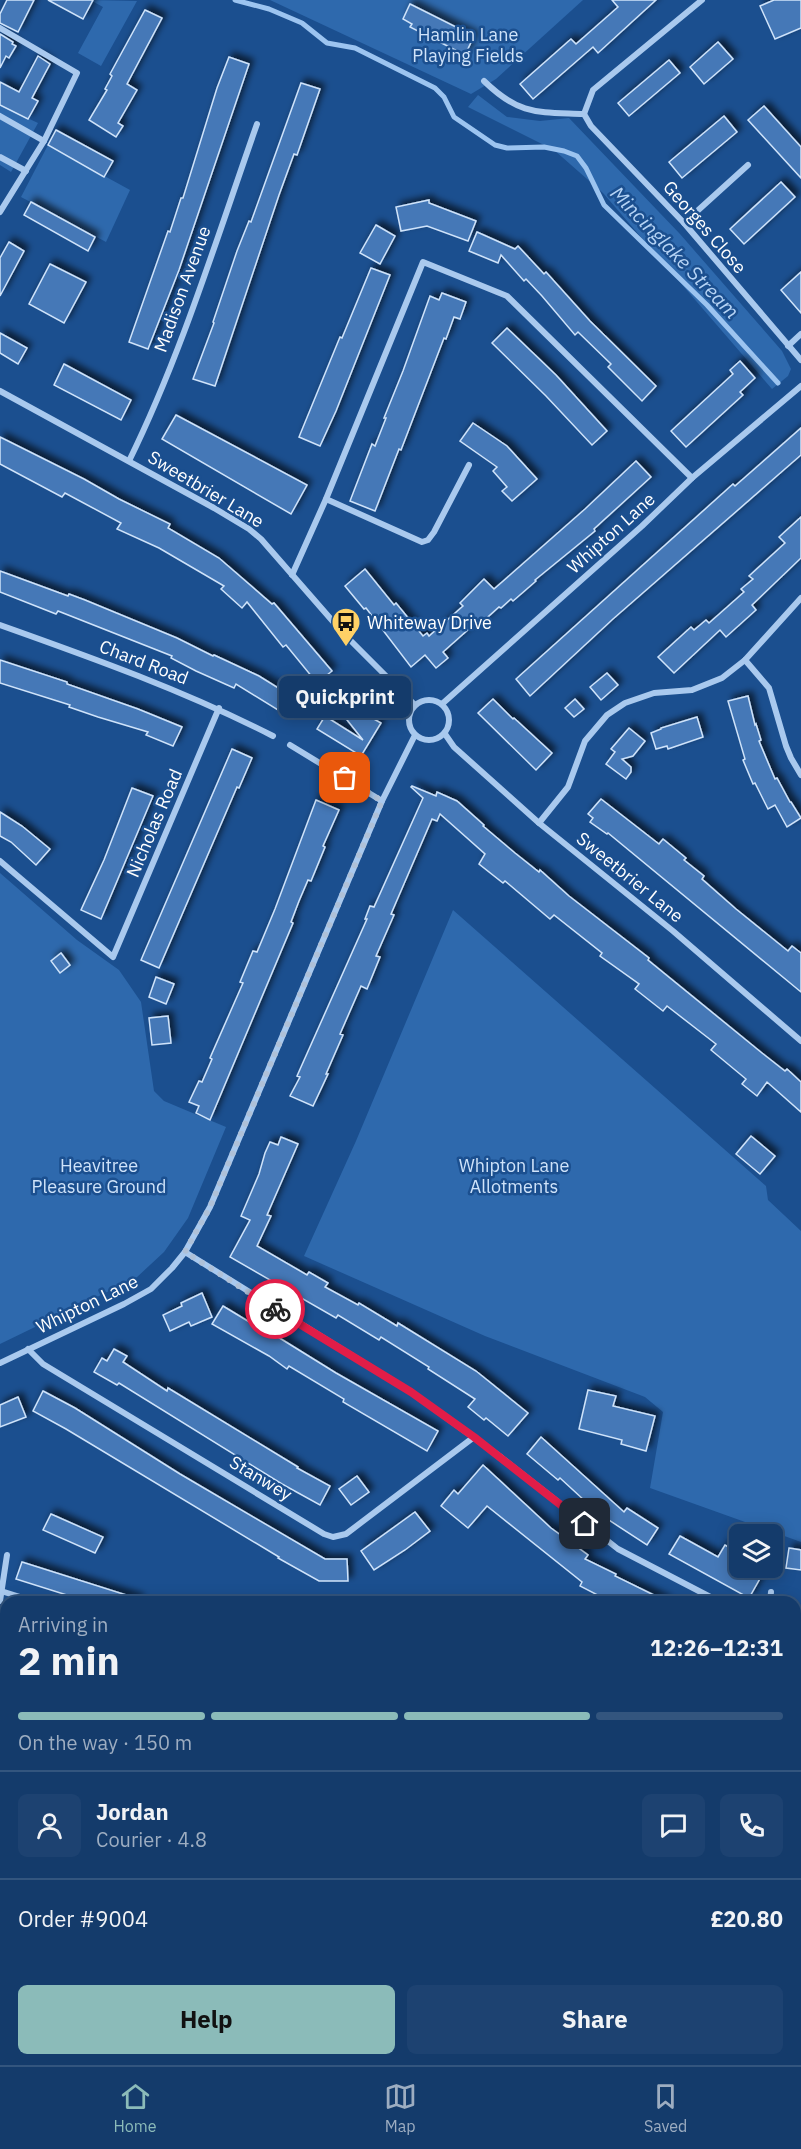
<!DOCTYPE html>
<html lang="en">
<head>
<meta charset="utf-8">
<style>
  :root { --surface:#143b6b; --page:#1d4271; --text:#f1f3f6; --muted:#9dadc1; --line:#33557e; --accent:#8bbbb9 }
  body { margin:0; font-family:"IBM Plex Sans",sans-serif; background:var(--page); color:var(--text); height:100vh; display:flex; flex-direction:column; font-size:22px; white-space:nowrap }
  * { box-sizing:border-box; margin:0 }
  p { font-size:20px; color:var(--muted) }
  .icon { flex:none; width:33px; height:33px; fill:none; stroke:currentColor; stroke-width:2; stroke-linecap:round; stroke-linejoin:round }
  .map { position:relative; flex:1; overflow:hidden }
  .panel { position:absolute; left:0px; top:1596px; width:801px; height:470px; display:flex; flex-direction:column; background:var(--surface); border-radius:18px 18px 0 0; box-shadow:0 3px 15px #0003,0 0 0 2px var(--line) }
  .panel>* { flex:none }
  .tools { position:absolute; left:729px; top:1524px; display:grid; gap:12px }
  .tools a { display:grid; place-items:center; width:54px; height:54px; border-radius:9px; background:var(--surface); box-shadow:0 3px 15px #0003,0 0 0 2px var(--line); font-size:30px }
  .pin { position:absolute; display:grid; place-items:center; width:51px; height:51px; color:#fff; margin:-26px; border-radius:12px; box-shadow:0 3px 9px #0006 }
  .courier { position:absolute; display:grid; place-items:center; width:60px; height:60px; margin:-30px; border:4px solid #e11d48; border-radius:50%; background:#fff; color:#222; box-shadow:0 2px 8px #0007 }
  .bubble { position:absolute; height:42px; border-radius:9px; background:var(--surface); box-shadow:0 3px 15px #0003,0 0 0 2px var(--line); font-size:20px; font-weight:700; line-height:42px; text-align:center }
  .overview em { font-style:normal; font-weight:700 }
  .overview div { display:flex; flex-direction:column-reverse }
  .overview { display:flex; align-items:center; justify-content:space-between; height:102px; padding:0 18px }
  h1 { font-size:39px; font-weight:700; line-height:45px }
  .bar { display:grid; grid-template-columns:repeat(4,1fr); gap:9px 6px; align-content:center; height:72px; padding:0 18px }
  .bar i { height:8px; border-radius:4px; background:var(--line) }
  .bar .selected { background:var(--accent) }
  .bar p { grid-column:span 4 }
  .line { display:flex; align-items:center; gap:15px; padding:0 18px; border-top:2px solid var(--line) }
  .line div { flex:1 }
  .round { display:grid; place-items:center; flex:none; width:63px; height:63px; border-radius:9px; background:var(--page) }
  .action { display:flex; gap:12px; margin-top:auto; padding:12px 18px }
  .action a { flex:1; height:69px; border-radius:9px; background:var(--accent); color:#111; font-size:24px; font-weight:700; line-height:69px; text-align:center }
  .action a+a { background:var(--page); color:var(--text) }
  .tab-bar { display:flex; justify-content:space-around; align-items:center; height:84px; border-top:2px solid var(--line); background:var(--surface); font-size:16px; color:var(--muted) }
  .tab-bar a { display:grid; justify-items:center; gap:3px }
  .tab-bar .selected { color:var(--accent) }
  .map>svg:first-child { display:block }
  .green { fill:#2e69ad }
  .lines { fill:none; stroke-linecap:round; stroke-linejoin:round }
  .stream { stroke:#9cc4f0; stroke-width:5 }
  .building { fill:#4478b7; stroke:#cfe3fa; stroke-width:1.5; filter:url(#shadow) }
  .street { stroke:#a9c9ee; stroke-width:6 }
  .secondary { stroke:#d6e6fa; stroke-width:12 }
  .done { stroke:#afc1d8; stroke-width:6; stroke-dasharray:0 10.8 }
  .route { stroke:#e11d48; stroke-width:8 }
  .labels { text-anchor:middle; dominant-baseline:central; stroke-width:5; stroke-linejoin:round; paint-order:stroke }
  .park-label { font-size:18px; fill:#cfe3fa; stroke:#1b4f8f }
  .street-label { font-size:18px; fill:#fff; stroke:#1b4f8f }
  .poi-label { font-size:18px; fill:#fff; stroke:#1b4f8f; text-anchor:start }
  .water-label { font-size:20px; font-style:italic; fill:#b5d3f5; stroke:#1b4f8f }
</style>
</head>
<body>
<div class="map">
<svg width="801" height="2065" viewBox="0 0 801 2065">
  <defs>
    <filter id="shadow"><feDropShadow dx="4.5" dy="-4.5" stdDeviation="3" flood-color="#0009"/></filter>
  </defs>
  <rect width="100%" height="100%" fill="#1b4f8f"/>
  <g class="green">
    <path d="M90 0 137 1 101 66 78 53 103 7Z"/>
    <path d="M270 0H583L496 79 471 94Z"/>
    <path d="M478 95 507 117 540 121 569 118 680 234 782 351 791 369 788 376 772 389 603 193 554 150 468 107Z"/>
    <path d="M0 105 38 123 11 172 0 165Z"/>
    <path d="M48 145 130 190 106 242 21 197Z"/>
    <path d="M0 873 77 940 119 970 141 1002 154 1091 164 1101 226 1127 188 1218 164 1252 136 1278 0 1344Z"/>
    <path d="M453 910 766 1186 768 1200 801 1231V1542L650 1488 663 1412 645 1397 485 1336 304 1256 356 1141Z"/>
    <path d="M0 1884 6 1887V1936L0 1934Z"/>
    <path d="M0 1950 6 1952V2002L0 2015Z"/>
    <path d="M801 1989V2034L795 2032V2000Z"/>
    <path d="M610 2060H766L774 2065H607Z"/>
  </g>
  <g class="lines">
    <path class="stream" d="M235 0 269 9 302 23 327 43 355 48 435 88 444 97 454 117 495 145 507 148 544 147 564 151 577 156 586 168 604 205 707 305 778 383"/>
  </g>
  <g class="building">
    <path d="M7 0H34L18 32 0 23V14Z"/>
    <path d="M48 0H93L83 19Z"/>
    <path d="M612 0H656L598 53 593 47 533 99 520 84 571 39 576 44 618 7Z"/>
    <path d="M774 0H801V28L775 39 760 6Z"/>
    <path d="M410 4 474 36 465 55 410 27 412 24 403 19Z"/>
    <path d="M145 10 162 18 127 84 137 90 118 123 123 126 116 137 89 120 107 90 105 89 112 76 110 74Z"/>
    <path d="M0 34 13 42 12 44 16 46 9 58 6 56 0 68Z"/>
    <path d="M718 42 733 59 704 84 690 67Z"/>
    <path d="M38 56 50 64 32 98 38 101 28 119 0 105V82L19 92Z"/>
    <path d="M229 57 249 64 179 270 148 349 129 342 168 231 170 232 181 198H183L217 88Z"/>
    <path d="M669 60 680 73 629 116 618 103Z"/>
    <path d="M301 83 320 89 297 155 294 154 279 195 215 386 193 379 214 323 213 322 237 251 249 221 251 222Z"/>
    <path d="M764 106 801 147V178L748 120Z"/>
    <path d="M724 116 737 132 682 178 669 162Z"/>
    <path d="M56 130 113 161 104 177 48 145Z"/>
    <path d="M781 182 795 197 744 244 730 229Z"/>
    <path d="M429 200V203L476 221 468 241 427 226 401 231 396 207Z"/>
    <path d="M31 202 95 237 88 251 24 215Z"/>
    <path d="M376 225 395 236 380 264 360 253Z"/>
    <path d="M477 232 515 249 518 246 544 274 546 272 590 321 656 386 642 401 608 367 611 364 578 332 575 335 542 296 526 279 524 281 501 255 498 263 469 251Z"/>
    <path d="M9 242 24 251 0 296V258Z"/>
    <path d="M50 264 86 282 64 323 29 304Z"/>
    <path d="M371 268 390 275 336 411 320 446 299 437 340 337 342 338Z"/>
    <path d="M801 272V313L781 290Z"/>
    <path d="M442 293 466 302 460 319 454 317 446 339 444 338 401 450 399 449 375 511 350 501 372 444 375 446 386 418H384L403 371 430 296 439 300Z"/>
    <path d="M507 328 556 375 607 431 592 445 546 396 492 343Z"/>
    <path d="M0 333 27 348 18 364 0 353Z"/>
    <path d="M740 361 755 378 740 392 743 395 686 447 671 431 733 374 730 370Z"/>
    <path d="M64 364 131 400 121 420 54 385Z"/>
    <path d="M176 415 307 485 291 514 162 439Z"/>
    <path d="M473 423 507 446 537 479 512 501 502 491 507 487 493 471 497 467 460 441Z"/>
    <path d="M801 428V455L613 619 530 696 516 679 733 484 735 486Z"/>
    <path d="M0 437 84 479 119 499 170 524 168 528 219 558 272 604 274 603 332 671 317 683 286 645 283 647 247 602 242 608 221 589 224 586 159 548 117 529 121 523 65 493 62 497 0 464Z"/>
    <path d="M636 461 651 477 594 529 595 531 535 580 536 581 513 601 511 599 501 608 499 607 480 624 478 621 443 652 448 658 436 668 425 655 411 667 366 608 364 609 345 586 365 569 394 605 396 603 423 636 427 633 429 636 463 606 460 603 484 579 494 589 585 509Z"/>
    <path d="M801 517V558L752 605 756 610 726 637 720 630 674 673 658 657 691 627 694 630 706 620 709 623 744 592 741 589 753 579 749 576 785 543 779 537Z"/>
    <path d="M0 571 68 596 69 594 85 600 177 638 213 656 214 655 259 676 288 694 278 710 236 684 234 688 196 671 171 658 172 656 58 611 56 614 0 592Z"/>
    <path d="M0 660 67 682V684L138 709 182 727 173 746 146 735 148 732 98 717 69 707 70 705 0 683Z"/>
    <path d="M607 673 618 685 601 700 590 687Z"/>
    <path d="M324 691 381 723 361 756 317 729 325 716 363 740Z"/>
    <path d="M748 696 755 725 756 724 761 740 759 741 775 779 777 778 790 802H791L801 818 787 827 775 805 768 809 755 783 753 784 743 760 745 759 728 701Z"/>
    <path d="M493 699 513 719 514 718 552 753 536 770 478 713Z"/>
    <path d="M575 699 584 709 574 717 565 708Z"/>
    <path d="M697 717 703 737 668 749 667 746 656 749 651 733 661 729V728Z"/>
    <path d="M629 728 645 741 633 756 622 759 631 767V772L626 779 606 764 615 752 611 749Z"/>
    <path d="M232 749 252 758 239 788 237 787 159 968 141 960Z"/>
    <path d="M412 786 436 796 437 792 457 801 484 825 483 826 515 853 539 872 540 870 569 896 649 958 648 960 762 1053 785 1071 787 1069 801 1082V1112L767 1082 757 1096 742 1084 746 1079 711 1050 716 1044 667 1006 663 1011 635 989 639 984 600 956 602 953 554 915 550 919 505 881 503 883 479 864 485 854 440 814 437 821 432 819 413 863 391 914 394 915 376 956 380 957 367 989 361 986 340 1034 343 1035 326 1074H328L313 1106 290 1096 300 1077 297 1076 367 919H365L370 906 374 907 423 798 411 787Z"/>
    <path d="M132 788 153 796 101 919 81 910 104 860Z"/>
    <path d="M601 799 659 844 663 839 686 858 684 860 704 876 702 879 736 909 788 951 792 946 801 953V992L608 833 607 834 590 822 593 818 588 814Z"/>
    <path d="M316 800 339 810 323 846 325 847 311 881 308 880 299 901 291 922 293 923 210 1120 196 1113 199 1106 189 1102 199 1081 202 1082 212 1059 210 1058 243 983 240 982 253 951 257 952 275 909Z"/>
    <path d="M0 812 22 826 50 849 36 865 11 842 0 836Z"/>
    <path d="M61 953 70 965 60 973 51 961Z"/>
    <path d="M156 977 174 984 166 1004 149 997Z"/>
    <path d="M168 1016 171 1043 152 1045 149 1018Z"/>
    <path d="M751 1136 775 1156 760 1174 736 1154Z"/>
    <path d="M281 1137 298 1144 267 1215 271 1216 257 1246 307 1275 309 1272 328 1283 325 1287 358 1305 359 1303 397 1326 398 1323 476 1371 528 1413 508 1436 486 1418 484 1420 468 1407 475 1399 428 1369 429 1367 381 1337 379 1340 338 1315 336 1318 230 1257 250 1220 241 1216 259 1174 265 1153 270 1142 278 1145Z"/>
    <path d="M202 1293 212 1317 191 1326 189 1322 170 1331 163 1315 182 1306 181 1303Z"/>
    <path d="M223 1306 256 1326 257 1323 274 1333 273 1334 336 1373 438 1431 427 1451 343 1402 344 1399 289 1366 287 1369 269 1356 212 1324Z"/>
    <path d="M114 1349 127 1356 123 1362 167 1391 168 1388 298 1467 297 1468 330 1486 320 1505 282 1484 119 1383 117 1385 94 1372 102 1358 107 1361Z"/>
    <path d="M588 1390 616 1396 613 1406 655 1416 646 1451 621 1444 622 1440 579 1429Z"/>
    <path d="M43 1391 75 1408 180 1474 325 1559H347L348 1581H319L278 1558 279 1557 66 1429 33 1411Z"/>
    <path d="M18 1397 26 1417 0 1427V1405Z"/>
    <path d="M541 1437 624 1512 627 1508 658 1528 647 1545 598 1513 560 1478 558 1480 527 1454Z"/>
    <path d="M483 1465 551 1528 588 1555 585 1559 616 1574 615 1576 668 1602H611L580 1586 582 1582 487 1506 468 1528 441 1506 454 1490 458 1494Z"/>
    <path d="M357 1476 369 1492 351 1505 339 1489Z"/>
    <path d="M415 1512 430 1531 405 1550 374 1570 361 1551Z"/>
    <path d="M51 1514 103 1537 95 1553 43 1530Z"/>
    <path d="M680 1536 718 1557 725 1545 740 1554V1568H766L749 1598 669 1554Z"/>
    <path d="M789 1548 801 1550V1570L786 1568Z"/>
    <path d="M22 1562 139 1599V1602H89L16 1579Z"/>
  </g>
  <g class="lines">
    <g class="street">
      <path d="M0 28 77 73 44 141 0 212"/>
      <path d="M484 81C520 116 538 112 584 114L591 126 684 223 801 360"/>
      <path d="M584 114 593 90 702 0"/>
      <path d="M0 116 44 141"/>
      <path d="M0 157 26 171"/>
      <path d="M684 223 748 165"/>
      <path d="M788 346 801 334"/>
      <path d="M0 391 214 508 249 529 261 539 343 633 415 705"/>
      <path d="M129 461C182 353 217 237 257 124"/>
      <path d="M326 499 422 542 428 540 434 532 469 465"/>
      <path d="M292 575 326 499 423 262 507 296 692 478"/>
      <path d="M0 625C93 658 185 691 273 736"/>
      <path d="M745 660 769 688 786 746 791 758 801 775"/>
      <circle cx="429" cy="720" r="20"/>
      <path d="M442 704 642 526 692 478 801 386"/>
      <path d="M445 734 454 747 539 823 673 931 801 1041"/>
      <path d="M290 745 382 801"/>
      <path d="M539 823 568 787 585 741 607 715 625 703 654 693 692 690 722 678 745 660 801 598"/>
      <path d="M0 861 113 957 219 708"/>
      <path d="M185 1252 411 1392 502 1458 618 1549 720 1602"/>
      <path d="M28 1349 43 1364 324 1534 333 1537 346 1534 474 1437"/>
      <path d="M0 1363 124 1304 151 1289 172 1268 185 1252 210 1207 382 801 415 735"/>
      <path d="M1 1591 36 1602"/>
      <path d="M0 1601 7 1555"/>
      <path d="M770 1602 771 1592"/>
      <path d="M795 1809 801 1807"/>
      <path d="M77 2060 87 2065"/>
      <path d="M269 2065 272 2060"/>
      <path d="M451 2065 453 2060"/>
      <path d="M589 2065 592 2060"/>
    </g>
    <g class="secondary">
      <path d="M0 1712 6 1714"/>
      <path d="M795 2051 801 2053"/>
    </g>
  </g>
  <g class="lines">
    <path class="done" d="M275 1309 185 1252 210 1207 382 801 345 778"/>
    <path class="route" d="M275 1309 411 1392 474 1437 585 1524"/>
  </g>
  <defs>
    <g id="bus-pin" transform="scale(1.5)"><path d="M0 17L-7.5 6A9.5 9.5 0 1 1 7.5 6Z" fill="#ffd166" stroke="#1b4f8f"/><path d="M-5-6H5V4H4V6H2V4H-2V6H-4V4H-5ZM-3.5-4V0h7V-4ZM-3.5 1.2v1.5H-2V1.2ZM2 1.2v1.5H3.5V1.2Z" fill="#111"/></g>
  </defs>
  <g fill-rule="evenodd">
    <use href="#bus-pin" x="346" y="622"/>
  </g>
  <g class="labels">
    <g class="park-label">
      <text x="468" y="34">Hamlin Lane<tspan x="468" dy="21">Playing Fields</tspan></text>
      <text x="99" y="1165">Heavitree<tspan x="99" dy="21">Pleasure Ground</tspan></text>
      <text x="514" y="1165">Whipton Lane<tspan x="514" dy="21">Allotments</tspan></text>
    </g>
    <g class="street-label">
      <text transform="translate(705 227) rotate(49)">Georges Close</text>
      <text transform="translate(182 289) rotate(-70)">Madison Avenue</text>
      <text transform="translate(206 489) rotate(31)">Sweetbrier Lane</text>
      <text transform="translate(611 533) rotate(-42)">Whipton Lane</text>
      <text transform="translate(144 662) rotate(21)">Chard Road</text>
      <text transform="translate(154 823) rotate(-67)">Nicholas Road</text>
      <text transform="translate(630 877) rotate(39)">Sweetbrier Lane</text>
      <text transform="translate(87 1304) rotate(-26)">Whipton Lane</text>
      <text transform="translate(261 1478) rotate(31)">Stanwey</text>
    </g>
    <g class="poi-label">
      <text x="367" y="622">Whiteway Drive</text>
    </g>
    <g class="water-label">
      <text transform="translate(675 252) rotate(46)">Mincinglake Stream</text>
    </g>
  </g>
</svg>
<div class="tools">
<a><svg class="icon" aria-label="layers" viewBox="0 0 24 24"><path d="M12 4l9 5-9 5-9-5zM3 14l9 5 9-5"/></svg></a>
</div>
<div class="pin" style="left:345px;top:778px;background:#ea580c"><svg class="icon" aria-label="bag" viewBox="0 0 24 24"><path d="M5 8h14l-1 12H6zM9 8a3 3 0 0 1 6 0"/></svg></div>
<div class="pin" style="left:585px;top:1524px;background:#1f2937"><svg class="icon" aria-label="home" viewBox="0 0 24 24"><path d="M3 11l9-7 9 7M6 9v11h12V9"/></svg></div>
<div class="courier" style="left:275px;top:1309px"><svg class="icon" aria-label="bike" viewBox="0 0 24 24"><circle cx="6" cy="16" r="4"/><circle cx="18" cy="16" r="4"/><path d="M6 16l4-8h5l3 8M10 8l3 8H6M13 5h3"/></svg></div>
<div class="bubble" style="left:279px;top:676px;width:132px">Quickprint</div>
<section class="panel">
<div class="overview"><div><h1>2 min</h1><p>Arriving in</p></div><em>12:26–12:31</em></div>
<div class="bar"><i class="selected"></i><i class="selected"></i><i class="selected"></i><i></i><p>On the way · 150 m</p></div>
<div class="line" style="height:108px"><a class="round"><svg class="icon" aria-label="person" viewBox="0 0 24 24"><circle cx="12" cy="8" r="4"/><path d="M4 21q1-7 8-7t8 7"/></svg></a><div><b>Jordan</b><p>Courier · 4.8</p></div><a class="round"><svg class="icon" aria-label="chat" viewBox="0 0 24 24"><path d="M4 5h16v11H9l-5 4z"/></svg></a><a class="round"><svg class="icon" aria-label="phone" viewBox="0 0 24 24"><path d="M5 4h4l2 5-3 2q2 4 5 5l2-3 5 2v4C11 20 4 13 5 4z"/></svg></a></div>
<div class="line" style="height:78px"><div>Order #9004</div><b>£20.80</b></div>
<div class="action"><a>Help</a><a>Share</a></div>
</section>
</div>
<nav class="tab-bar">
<a class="selected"><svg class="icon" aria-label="home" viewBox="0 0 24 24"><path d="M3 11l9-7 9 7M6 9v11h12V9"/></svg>Home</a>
<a><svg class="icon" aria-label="map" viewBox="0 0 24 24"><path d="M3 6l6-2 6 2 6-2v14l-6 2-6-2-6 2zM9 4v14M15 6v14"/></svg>Map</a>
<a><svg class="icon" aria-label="saved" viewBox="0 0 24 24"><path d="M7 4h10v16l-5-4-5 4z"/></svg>Saved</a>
</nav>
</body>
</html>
